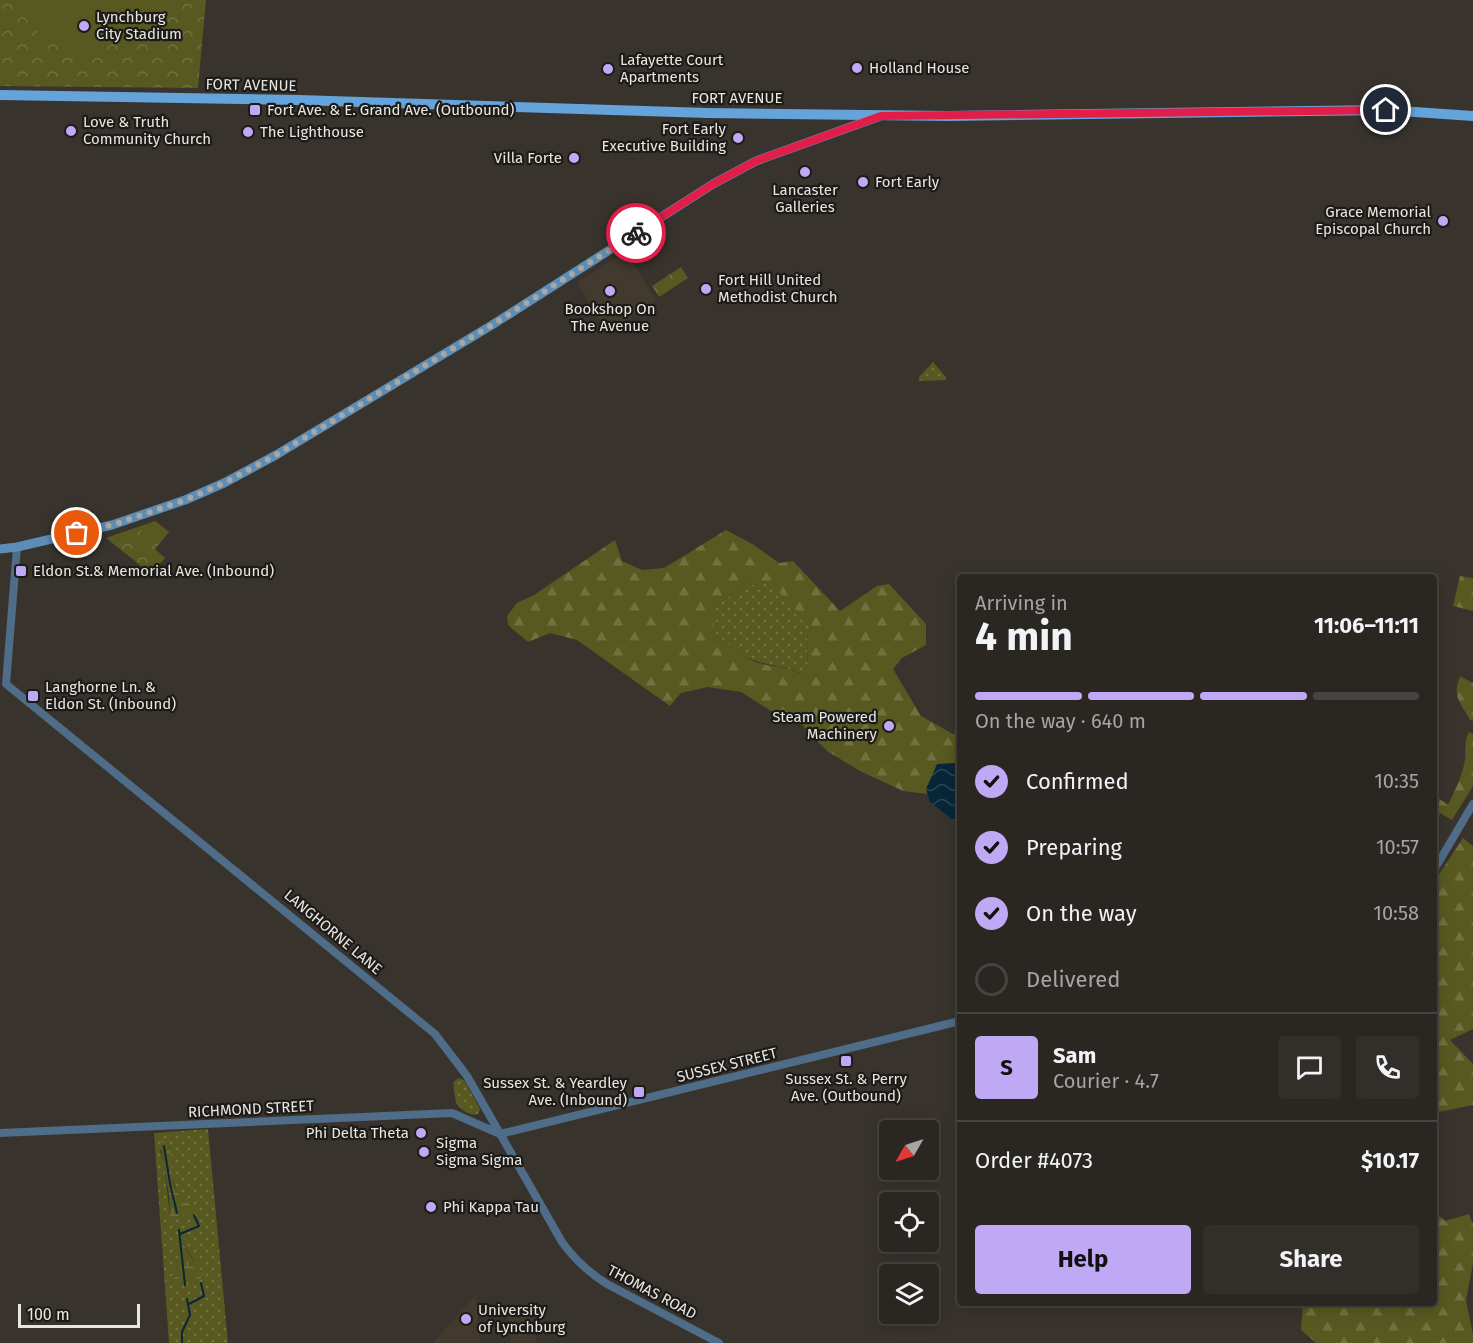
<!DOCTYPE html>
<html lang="en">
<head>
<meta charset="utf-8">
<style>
  :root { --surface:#2a2622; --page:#322e2a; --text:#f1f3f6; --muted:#a5a5a5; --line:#464340; --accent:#bfa9f4 }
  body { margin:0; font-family:"Fira Sans",sans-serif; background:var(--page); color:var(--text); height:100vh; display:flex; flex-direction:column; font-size:22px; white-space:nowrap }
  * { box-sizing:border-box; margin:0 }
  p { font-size:20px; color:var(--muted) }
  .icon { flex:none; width:33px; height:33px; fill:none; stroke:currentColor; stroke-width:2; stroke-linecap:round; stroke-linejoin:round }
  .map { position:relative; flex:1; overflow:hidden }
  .sheet { position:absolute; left:957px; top:574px; width:480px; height:732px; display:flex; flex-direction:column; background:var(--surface); border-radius:6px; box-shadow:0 3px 15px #0003,0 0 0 2px var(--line) }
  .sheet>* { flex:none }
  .needle { width:39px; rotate:231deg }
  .fabs { position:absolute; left:879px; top:1120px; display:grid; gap:12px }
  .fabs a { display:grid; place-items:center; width:60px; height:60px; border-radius:6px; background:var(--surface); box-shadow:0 3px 15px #0003,0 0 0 2px var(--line); font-size:30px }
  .scale { position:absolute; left:18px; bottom:15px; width:122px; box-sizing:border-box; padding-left:6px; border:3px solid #e8e6e1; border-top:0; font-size:16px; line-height:21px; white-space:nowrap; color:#e8e6e1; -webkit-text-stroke:4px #1d1b18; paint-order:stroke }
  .pin { position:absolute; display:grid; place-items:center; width:51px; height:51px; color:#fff; margin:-26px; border:3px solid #fff; border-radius:50%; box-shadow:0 2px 6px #0007 }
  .courier { position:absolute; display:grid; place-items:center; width:60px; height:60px; margin:-30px; border:4px solid #e11d48; border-radius:50%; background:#fff; color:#222; box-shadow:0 2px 8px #0007 }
  .summary em { font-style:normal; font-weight:700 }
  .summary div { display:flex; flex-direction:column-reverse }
  .summary { display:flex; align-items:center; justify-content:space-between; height:102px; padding:0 18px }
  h1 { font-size:39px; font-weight:700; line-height:45px }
  .bar { display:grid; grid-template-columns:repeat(4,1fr); gap:9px 6px; align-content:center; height:72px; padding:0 18px }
  .bar i { height:8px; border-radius:4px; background:var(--line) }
  .bar .current { background:var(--accent) }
  .bar p { grid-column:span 4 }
  .line { display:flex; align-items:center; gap:15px; padding:0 18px; border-top:2px solid var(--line) }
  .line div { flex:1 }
  .round { display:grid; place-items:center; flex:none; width:63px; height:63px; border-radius:6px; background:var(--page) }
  ol { padding:0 18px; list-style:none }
  li { display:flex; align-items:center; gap:18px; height:66px }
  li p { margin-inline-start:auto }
  li .icon { padding:6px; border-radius:50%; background:var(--accent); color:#111; stroke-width:4 }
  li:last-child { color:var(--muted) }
  li i { width:33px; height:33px; border:3px solid var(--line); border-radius:50% }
  .button { display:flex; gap:12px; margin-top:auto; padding:12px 18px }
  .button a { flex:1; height:69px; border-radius:6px; background:var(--accent); color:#111; font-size:24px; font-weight:700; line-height:69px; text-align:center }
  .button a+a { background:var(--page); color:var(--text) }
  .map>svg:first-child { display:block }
  .built { fill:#423a2e }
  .grass { fill:url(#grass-dots); fill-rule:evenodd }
  .forest { fill:url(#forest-firs); fill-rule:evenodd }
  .wetland { fill:url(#wetland-marsh) }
  .park { fill:url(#park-crowns) }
  .garden { fill:#575920 }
  .water { fill:url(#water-waves) }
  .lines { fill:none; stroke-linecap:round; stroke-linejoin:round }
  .stream { stroke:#072739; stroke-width:2 }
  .tertiary { stroke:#4f6d88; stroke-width:8 }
  .secondary { stroke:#5c8db7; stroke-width:9 }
  .primary { stroke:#64a4db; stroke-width:10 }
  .done { stroke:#aaa7a2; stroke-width:6; stroke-dasharray:0 10.8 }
  .route { stroke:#e11d48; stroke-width:8 }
  .poi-dot { fill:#bfa9f4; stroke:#1d1b18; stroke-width:2 }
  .labels { text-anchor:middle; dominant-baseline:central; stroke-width:4.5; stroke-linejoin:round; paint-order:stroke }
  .poi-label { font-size:15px; fill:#e8e6e1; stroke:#1d1b18; text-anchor:start }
  .street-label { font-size:15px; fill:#e8e6e1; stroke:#1d1b18 }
</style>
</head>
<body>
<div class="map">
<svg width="1473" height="1343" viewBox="0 0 1473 1343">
  <defs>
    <pattern id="grass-dots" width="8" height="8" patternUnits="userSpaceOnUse" patternTransform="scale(1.5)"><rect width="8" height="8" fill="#575920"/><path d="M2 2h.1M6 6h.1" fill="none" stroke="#6f7140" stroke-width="1.8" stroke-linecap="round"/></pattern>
    <pattern id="forest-firs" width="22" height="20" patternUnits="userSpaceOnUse" patternTransform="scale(1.5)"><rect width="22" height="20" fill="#575920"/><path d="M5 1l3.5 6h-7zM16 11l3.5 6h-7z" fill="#6f7140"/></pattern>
    <pattern id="wetland-marsh" width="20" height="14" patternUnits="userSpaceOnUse" patternTransform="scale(1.5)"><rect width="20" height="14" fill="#575920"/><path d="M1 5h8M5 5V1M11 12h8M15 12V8" fill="none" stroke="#6f7140"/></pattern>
    <pattern id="park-crowns" width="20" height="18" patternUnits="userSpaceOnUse" patternTransform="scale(1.5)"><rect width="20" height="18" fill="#575920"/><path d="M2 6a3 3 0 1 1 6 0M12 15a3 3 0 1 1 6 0" fill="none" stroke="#6f7140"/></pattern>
    <pattern id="water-waves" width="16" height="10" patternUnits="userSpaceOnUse" patternTransform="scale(1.5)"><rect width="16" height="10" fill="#072739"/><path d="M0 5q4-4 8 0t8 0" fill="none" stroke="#2b4655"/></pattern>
  </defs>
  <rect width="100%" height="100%" fill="#38332d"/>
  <g class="built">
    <path d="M626 252 656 300 607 333 577 282Z"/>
    <path d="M476 1295 480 1343H433Z"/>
    <path d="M533 1314 536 1343H511L508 1315Z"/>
  </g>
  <g class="grass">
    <path d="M933 362 946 377V380L919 381V377Z"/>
    <path d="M770 581 811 627 807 638 808 668 803 674C786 667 770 666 753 660 736 655 726 640 711 631L709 608 733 594 746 583 754 585Z"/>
    <path d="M458 1078 464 1080 479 1107 480 1110 478 1114C470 1116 461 1110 456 1103L453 1083Z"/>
    <path d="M208 1129 228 1343H169L154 1133ZM170 1146C168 1167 172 1196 192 1207L170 1216 164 1164 160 1150ZM178 1232 183 1237 185 1247 203 1274 190 1285 173 1284 179 1254Z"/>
  </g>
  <g class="forest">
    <path d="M726 530 754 545 779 563 793 561 840 611 877 586 889 584 926 624V645L902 658 893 669 921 716 953 734 960 733V765L956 763 926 789 928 794 903 791 860 771 827 751 791 713 771 711 741 692 708 687 681 693 670 706 577 640 550 633 528 642 508 625 507 616 517 603 534 595 615 540 622 561 642 570 664 568ZM770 582 811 627 807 638 808 668 802 674C785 666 767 667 751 660 735 653 725 640 711 631L715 620 709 608 733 594 746 583 754 585Z"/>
    <path d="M1460 576 1473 578V611L1453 606Z"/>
    <path d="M1460 676 1473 683V721L1470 720C1460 701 1452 698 1460 676Z"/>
    <path d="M1469 732 1473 734V786L1452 820 1440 813 1434 833V795L1448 805C1454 792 1461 779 1464 765 1467 753 1463 743 1469 732Z"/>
    <path d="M1463 838 1473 846V1029L1450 1040 1473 1064V1105L1434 1113V882Z"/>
    <path d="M1434 1211 1445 1221 1469 1214 1473 1224V1263L1466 1301 1473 1334V1343H1316L1301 1330 1303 1304H1434Z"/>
  </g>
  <g class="wetland">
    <path d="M162 1141H166C174 1151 170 1170 173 1183 177 1195 186 1201 194 1209L192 1212 180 1217 170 1216 169 1195 160 1143Z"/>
    <path d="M178 1231 183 1237 185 1248 203 1274C199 1286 183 1288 173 1284L179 1254 173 1248 178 1244Z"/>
  </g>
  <g class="park">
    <path d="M0 0H206L198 88 0 86Z"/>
    <path d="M681 267 688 278 659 297 652 286Z"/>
    <path d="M155 521 169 532 155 549 165 558 151 574 106 538Z"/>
  </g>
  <g class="garden">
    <path d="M19 0H174L165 15 150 7C142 20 132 33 119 41 80 63 30 44 19 0Z"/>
    <path d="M148 524 160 534 148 548 136 538Z"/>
  </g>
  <path class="water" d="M956 763 960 765V826L930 802 926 789 937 764Z"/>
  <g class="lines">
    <g class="stream">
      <path d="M164 1146 170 1184 177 1213"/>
      <path d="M179 1230 185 1285"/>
      <path d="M180 1234 199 1226 194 1215"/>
      <path d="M189 1304 204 1296 201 1283"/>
      <path d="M182 1343V1332L190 1315 187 1299"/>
    </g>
    <g class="tertiary">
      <path d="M17 547 6 684 435 1034 467 1076 562 1242C575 1260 588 1272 607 1284L719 1343"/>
      <path d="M1434 870 1473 804"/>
      <path d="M0 1133 452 1113 500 1134"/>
      <path d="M500 1134 960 1021"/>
    </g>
    <path class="secondary" d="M0 549 17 547 112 525 185 500 224 483 276 455 492 325 713 184 756 161 878 117"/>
    <path class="primary" d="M0 95 299 100 708 113 948 116 1386 110 1473 116"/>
  </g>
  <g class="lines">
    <path class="done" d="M77 533 112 525 185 500 224 483 276 455 492 325 636 233"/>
    <path class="route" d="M636 233 713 184 756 161 881 116 1386 110"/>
  </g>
  <g class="poi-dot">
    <circle cx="84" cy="26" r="6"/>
    <circle cx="857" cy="68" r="6"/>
    <circle cx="608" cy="69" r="6"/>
    <rect x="249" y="104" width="12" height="12" rx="3"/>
    <circle cx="71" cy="131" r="6"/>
    <circle cx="248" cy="132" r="6"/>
    <circle cx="738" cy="138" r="6"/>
    <circle cx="574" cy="158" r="6"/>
    <circle cx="805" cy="172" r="6"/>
    <circle cx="863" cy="182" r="6"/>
    <circle cx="1443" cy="221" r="6"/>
    <circle cx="706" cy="289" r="6"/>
    <circle cx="610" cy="291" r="6"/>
    <rect x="15" y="565" width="12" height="12" rx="3"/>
    <rect x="27" y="690" width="12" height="12" rx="3"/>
    <circle cx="889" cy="726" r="6"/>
    <rect x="840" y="1055" width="12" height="12" rx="3"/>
    <rect x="633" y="1086" width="12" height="12" rx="3"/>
    <circle cx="421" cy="1133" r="6"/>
    <circle cx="424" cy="1152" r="6"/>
    <circle cx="431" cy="1207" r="6"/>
    <circle cx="466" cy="1319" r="6"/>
  </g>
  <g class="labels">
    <g class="poi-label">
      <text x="96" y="17">Lynchburg<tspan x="96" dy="17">City Stadium</tspan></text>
      <text x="620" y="60">Lafayette Court<tspan x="620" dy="17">Apartments</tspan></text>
      <text x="869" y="68">Holland House</text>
      <text x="267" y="110">Fort Ave. &amp; E. Grand Ave. (Outbound)</text>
      <text x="83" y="122">Love &amp; Truth<tspan x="83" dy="17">Community Church</tspan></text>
      <text x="726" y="129" text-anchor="end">Fort Early<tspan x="726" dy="17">Executive Building</tspan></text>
      <text x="260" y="132">The Lighthouse</text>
      <text x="562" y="158" text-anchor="end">Villa Forte</text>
      <text x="875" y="182">Fort Early</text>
      <text x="805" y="190" text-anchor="middle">Lancaster<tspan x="805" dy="17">Galleries</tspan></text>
      <text x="1431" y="212" text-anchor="end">Grace Memorial<tspan x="1431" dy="17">Episcopal Church</tspan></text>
      <text x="718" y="280">Fort Hill United<tspan x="718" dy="17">Methodist Church</tspan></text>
      <text x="610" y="309" text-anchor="middle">Bookshop On<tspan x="610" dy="17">The Avenue</tspan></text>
      <text x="33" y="571">Eldon St.&amp; Memorial Ave. (Inbound)</text>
      <text x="45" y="687">Langhorne Ln. &amp;<tspan x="45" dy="17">Eldon St. (Inbound)</tspan></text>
      <text x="877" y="717" text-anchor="end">Steam Powered<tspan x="877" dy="17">Machinery</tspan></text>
      <text x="846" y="1079" text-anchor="middle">Sussex St. &amp; Perry<tspan x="846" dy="17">Ave. (Outbound)</tspan></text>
      <text x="627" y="1083" text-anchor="end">Sussex St. &amp; Yeardley<tspan x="627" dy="17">Ave. (Inbound)</tspan></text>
      <text x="409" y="1133" text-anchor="end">Phi Delta Theta</text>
      <text x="436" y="1143">Sigma<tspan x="436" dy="17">Sigma Sigma</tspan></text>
      <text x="443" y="1207">Phi Kappa Tau</text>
      <text x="478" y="1310">University<tspan x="478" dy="17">of Lynchburg</tspan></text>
    </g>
    <g class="street-label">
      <text transform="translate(251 85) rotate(1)">FORT AVENUE</text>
      <text x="737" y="98">FORT AVENUE</text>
      <text transform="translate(333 932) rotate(40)">LANGHORNE LANE</text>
      <text transform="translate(727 1065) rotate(-14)">SUSSEX STREET</text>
      <text transform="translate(251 1109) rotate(-3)">RICHMOND STREET</text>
      <text transform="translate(652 1292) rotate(28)">THOMAS ROAD</text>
    </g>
  </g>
</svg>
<div class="fabs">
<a><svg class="needle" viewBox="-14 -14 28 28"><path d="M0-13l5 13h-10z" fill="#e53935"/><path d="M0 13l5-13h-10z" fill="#a5a5a5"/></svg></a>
<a><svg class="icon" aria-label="locate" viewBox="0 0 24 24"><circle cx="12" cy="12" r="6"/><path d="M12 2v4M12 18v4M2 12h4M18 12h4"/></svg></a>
<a><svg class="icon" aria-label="layers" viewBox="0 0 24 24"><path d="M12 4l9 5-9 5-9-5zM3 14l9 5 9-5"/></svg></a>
</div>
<div class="scale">100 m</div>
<div class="pin" style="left:77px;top:533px;background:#ea580c"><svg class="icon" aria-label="bag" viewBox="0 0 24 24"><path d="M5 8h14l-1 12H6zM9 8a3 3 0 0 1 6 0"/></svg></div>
<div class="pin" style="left:1386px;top:110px;background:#1f2937"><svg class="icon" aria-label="home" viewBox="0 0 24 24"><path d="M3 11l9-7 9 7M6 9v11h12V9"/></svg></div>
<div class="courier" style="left:636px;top:233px"><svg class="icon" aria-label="bike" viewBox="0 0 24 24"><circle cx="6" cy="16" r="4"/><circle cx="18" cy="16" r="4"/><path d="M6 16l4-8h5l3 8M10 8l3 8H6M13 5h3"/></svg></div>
<section class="sheet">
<div class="summary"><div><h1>4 min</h1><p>Arriving in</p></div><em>11:06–11:11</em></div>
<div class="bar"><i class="current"></i><i class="current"></i><i class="current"></i><i></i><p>On the way · 640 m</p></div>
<ol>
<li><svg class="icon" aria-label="check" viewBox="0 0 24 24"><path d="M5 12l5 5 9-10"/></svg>Confirmed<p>10:35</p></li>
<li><svg class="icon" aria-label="check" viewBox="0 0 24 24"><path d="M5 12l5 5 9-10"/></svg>Preparing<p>10:57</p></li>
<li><svg class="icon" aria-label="check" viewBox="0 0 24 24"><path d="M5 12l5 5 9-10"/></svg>On the way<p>10:58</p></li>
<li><i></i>Delivered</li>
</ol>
<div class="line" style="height:108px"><b class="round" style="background:var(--accent);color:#111">S</b><div><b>Sam</b><p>Courier · 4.7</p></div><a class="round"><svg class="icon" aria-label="chat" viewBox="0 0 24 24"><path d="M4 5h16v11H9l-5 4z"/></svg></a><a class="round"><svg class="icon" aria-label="phone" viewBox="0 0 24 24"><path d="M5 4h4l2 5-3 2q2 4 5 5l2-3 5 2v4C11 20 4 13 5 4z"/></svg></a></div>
<div class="line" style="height:78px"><div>Order #4073</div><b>$10.17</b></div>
<div class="button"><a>Help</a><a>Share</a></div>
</section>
</div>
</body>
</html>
